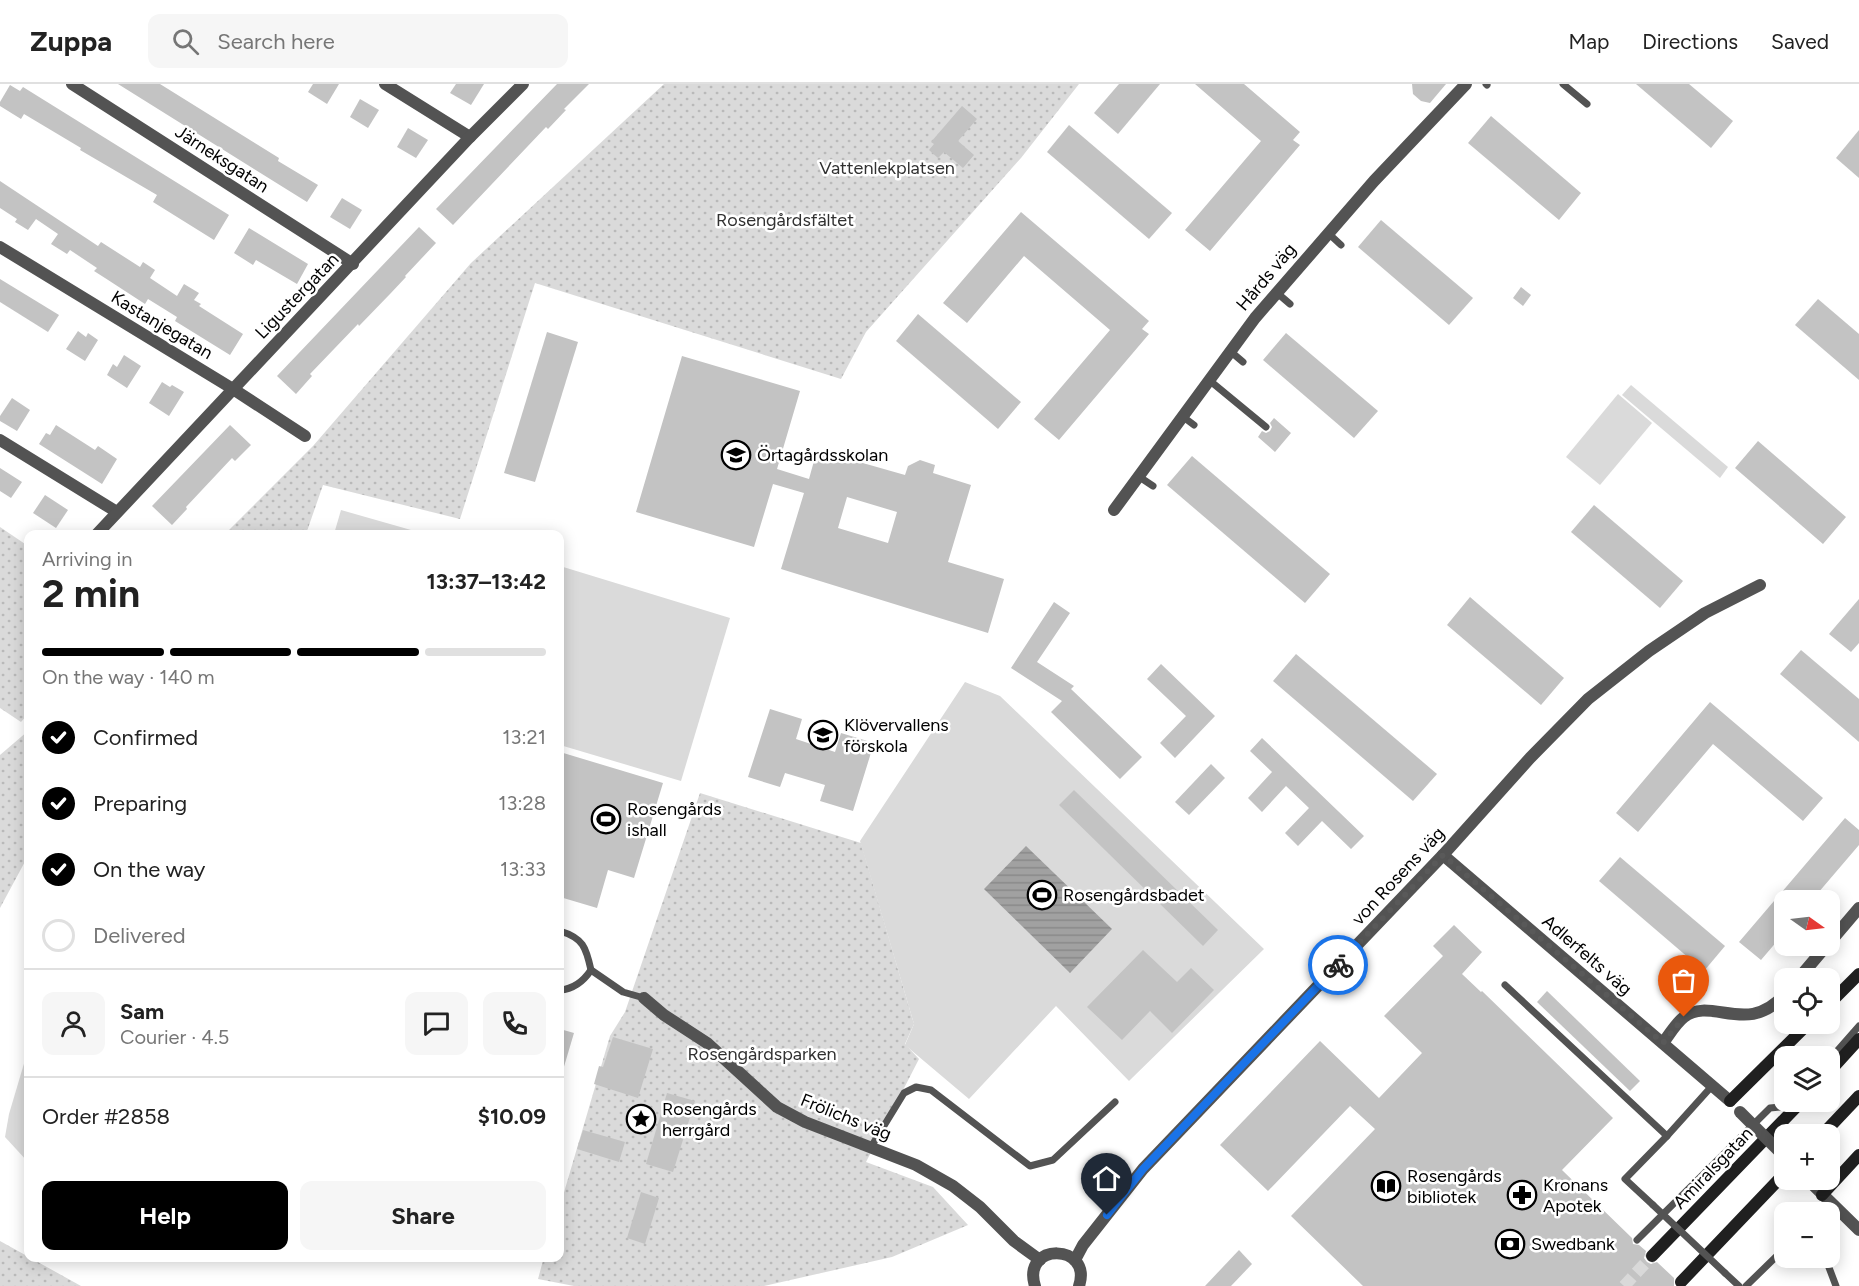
<!DOCTYPE html>
<html lang="en">
<head>
<meta charset="utf-8">
<style>
  :root { --surface:#fff; --page:#f6f6f6; --text:#222; --muted:#767676; --line:#e0e0e0; --accent:#000 }
  body { margin:0; font-family:Figtree,sans-serif; background:var(--page); color:var(--text); height:100vh; display:flex; flex-direction:column; font-size:22px; white-space:nowrap }
  * { box-sizing:border-box; margin:0 }
  p { font-size:20px; color:var(--muted) }
  .icon { flex:none; width:33px; height:33px; fill:none; stroke:currentColor; stroke-width:2; stroke-linecap:round; stroke-linejoin:round }
  .map { position:relative; flex:1; overflow:hidden }
  .drawer { position:absolute; left:24px; top:446px; width:540px; height:732px; display:flex; flex-direction:column; background:var(--surface); border-radius:12px; box-shadow:0 3px 15px #0003 }
  .drawer>* { flex:none }
  .needle { width:39px; rotate:104deg }
  .fabs { position:absolute; left:1774px; top:806px; display:grid; gap:12px }
  .fabs a { display:grid; place-items:center; width:66px; height:66px; border-radius:12px; background:var(--surface); box-shadow:0 3px 15px #0003; font-size:30px }
  .pin { position:absolute; display:grid; place-items:center; width:51px; height:51px; color:#fff; margin:-62px -26px; border-radius:50% 50% 50% 0; rotate:-45deg; box-shadow:0 0 6px #0007 }
  .pin .icon { rotate:45deg }
  .courier { position:absolute; display:grid; place-items:center; width:60px; height:60px; margin:-30px; border:4px solid #1a73e8; border-radius:50%; background:#fff; color:#222; box-shadow:0 2px 8px #0007 }
  .headline em { font-style:normal; font-weight:700 }
  .headline div { display:flex; flex-direction:column-reverse }
  .headline { display:flex; align-items:center; justify-content:space-between; height:102px; padding:0 18px }
  h1 { font-size:39px; font-weight:700; line-height:45px }
  .bar { display:grid; grid-template-columns:repeat(4,1fr); gap:9px 6px; align-content:center; height:72px; padding:0 18px }
  .bar i { height:8px; border-radius:4px; background:var(--line) }
  .bar .active { background:var(--accent) }
  .bar p { grid-column:span 4 }
  .line { display:flex; align-items:center; gap:15px; padding:0 18px; border-top:2px solid var(--line) }
  .line div { flex:1 }
  .round { display:grid; place-items:center; flex:none; width:63px; height:63px; border-radius:12px; background:var(--page) }
  ol { padding:0 18px; list-style:none }
  li { display:flex; align-items:center; gap:18px; height:66px }
  li p { margin-inline-start:auto }
  li .icon { padding:6px; border-radius:50%; background:var(--accent); color:#fff; stroke-width:4 }
  li:last-child { color:var(--muted) }
  li i { width:33px; height:33px; border:3px solid var(--line); border-radius:50% }
  .button { display:flex; gap:12px; margin-top:auto; padding:12px 18px }
  .button a { flex:1; height:69px; border-radius:12px; background:var(--accent); color:#fff; font-size:24px; font-weight:700; line-height:69px; text-align:center }
  .button a+a { background:var(--page); color:var(--text) }
  header { display:flex; align-items:center; gap:36px; box-sizing:border-box; height:84px; padding:0 30px; background:var(--surface); border-bottom:2px solid var(--line) }
  header strong { font-size:28px }
  nav { display:flex; gap:33px; margin-inline-start:auto; font-size:21px }
  .search { width:420px; height:54px; background:var(--page); display:flex; align-items:center; gap:15px; box-sizing:border-box; padding:0 21px; border-radius:12px; color:var(--muted); font-size:22px }
  .map>svg:first-child { display:block }
  .park { fill:url(#park-dots) }
  .pitch { fill:#dadada }
  .water { fill:url(#water-rules) }
  .building { fill:#c3c3c3; fill-rule:evenodd }
  .lines { fill:none; stroke-linecap:round; stroke-linejoin:round }
  .secondary-tunnel { stroke:#d9d9d9; stroke-width:12; stroke-dasharray:12 6; stroke-linecap:butt }
  .service { stroke:#535353; stroke-width:7 }
  .minor { stroke:#535353; stroke-width:12 }
  .tertiary { stroke:#535353; stroke-width:12 }
  .secondary { stroke:#202020; stroke-width:12 }
  .service-bridge { stroke:#535353; stroke-width:7 }
  .tertiary-bridge { stroke:#535353; stroke-width:12 }
  .done { stroke:#595959; stroke-width:6; stroke-dasharray:0 10.8 }
  .route { stroke:#1a73e8; stroke-width:8 }
  .labels { text-anchor:middle; dominant-baseline:central; stroke-width:5; stroke-linejoin:round; paint-order:stroke }
  .street-label { font-size:18px; fill:#000; stroke:#fff }
  .park-label { font-size:18px; fill:#313131; stroke:#fff }
  .poi-label { font-size:18px; fill:#000; stroke:#fff; text-anchor:start }
</style>
</head>
<body>
<header>
<strong>Zuppa</strong>
<div class="search"><svg class="icon" aria-label="search" viewBox="0 0 24 24"><circle cx="10" cy="10" r="6"/><path d="M15 15l6 6"/></svg>Search here</div>
<nav><a>Map</a><a>Directions</a><a>Saved</a></nav>
</header>
<div class="map">
<svg width="1859" height="1202" viewBox="0 0 1859 1202">
  <defs>
    <pattern id="park-dots" width="8" height="8" patternUnits="userSpaceOnUse" patternTransform="scale(1.5)"><rect width="8" height="8" fill="#dadada"/><path d="M2 2h.1M6 6h.1" fill="none" stroke="#b9b9b9" stroke-width="1.8" stroke-linecap="round"/></pattern>
    <pattern id="water-rules" width="6" height="5" patternUnits="userSpaceOnUse" patternTransform="scale(1.5)"><rect width="6" height="5" fill="#a1a1a1"/><path d="M0 2.5h6" fill="none" stroke="#898989"/></pattern>
  </defs>
  <rect width="100%" height="100%" fill="#fff"/>
  <g class="park">
    <path d="M664 0H1079L1021 74 866 248 841 295 535 199 460 435 323 401 306 450H225L313 362 471 179Z"/>
    <path d="M0 443 28 462V630L21 638 0 624Z"/>
    <path d="M28 647V772L0 824V671Z"/>
    <path d="M700 709 861 759 914 940 905 960 919 975 866 1078 933 1103 968 1141 892 1173 764 1202H574L538 1195 544 1173H560V1122L610 952 625 928Z"/>
    <path d="M0 1157 81 1202H0Z"/>
  </g>
  <g class="pitch">
    <path d="M1631 301 1728 383 1720 394 1622 311Z"/>
    <path d="M1618 310 1652 339 1600 401 1566 373Z"/>
    <path d="M341 426 425 450H334Z"/>
    <path d="M560 482 730 534 681 697 560 661Z"/>
    <path d="M965 598 1000 612 1264 865 1129 997 1056 922 969 1015 905 961 914 940 860 757Z"/>
    <path d="M28 966V1078L5 1053 9 1030Z"/>
  </g>
  <path class="water" d="M1026 762 1112 845 1070 889 984 805Z"/>
  <g class="building">
    <path d="M118 0H160L279 74 278 77 318 101 307 118Z"/>
    <path d="M313 0H339L327 20 308 8Z"/>
    <path d="M456 0H484L471 21 450 9Z"/>
    <path d="M557 0H589L564 25 566 26 548 45 546 43 453 141 436 125Z"/>
    <path d="M1119 0H1160L1118 50 1094 29Z"/>
    <path d="M1195 0H1244L1300 48 1293 56 1300 61 1210 167 1185 146 1261 57Z"/>
    <path d="M1412 0H1446L1430 19 1421 17 1413 10Z"/>
    <path d="M1636 0H1689L1733 37 1711 64Z"/>
    <path d="M10 1 20 7 23 3 229 131 214 156 153 118 157 111 80 66 81 64 24 30 21 35 0 22V18Z"/>
    <path d="M360 15 379 26 368 44 350 33Z"/>
    <path d="M962 22 977 35 958 57 974 71 963 84 944 68 938 74 929 66 934 60 931 58Z"/>
    <path d="M1491 32 1581 109 1559 136 1468 59Z"/>
    <path d="M1069 41 1172 129 1149 155 1047 68Z"/>
    <path d="M408 44 428 56 416 74 397 63Z"/>
    <path d="M1859 46V94L1836 74Z"/>
    <path d="M0 97 98 162 101 158 140 183 143 178 155 186 150 194 177 212 184 200 199 209 194 216 201 220 199 222 243 250 230 271 175 237 177 233 148 215 145 220 105 194 94 187 97 184 70 166 67 170 51 160 58 150 36 135 28 146 15 138 17 135 0 124Z"/>
    <path d="M342 114 362 126 350 145 330 133Z"/>
    <path d="M1021 128 1149 237 1142 245 1149 250 1059 356 1034 335 1110 246 1024 172 967 239 943 219Z"/>
    <path d="M1381 136 1473 214 1449 241 1358 163Z"/>
    <path d="M419 143 436 159 405 192 406 193 390 210 359 242 358 240 310 290 312 292 296 310 277 292Z"/>
    <path d="M249 144 308 180 297 200 256 176 253 181 234 169Z"/>
    <path d="M0 195 59 231 48 248 0 218Z"/>
    <path d="M1521 203 1531 211 1523 222 1513 214Z"/>
    <path d="M1818 215 1859 250V296L1795 241Z"/>
    <path d="M918 230 1021 318 998 345 896 257Z"/>
    <path d="M78 247 86 253 88 249 98 256 85 277 66 265Z"/>
    <path d="M547 248 578 258 535 398 504 389Z"/>
    <path d="M1286 249 1378 327 1354 354 1263 276Z"/>
    <path d="M124 271 141 282 127 304 107 291 113 280 117 283Z"/>
    <path d="M682 272 800 307 777 385 809 395 817 366 905 391 908 382 920 376 935 381 933 389 971 401 948 478 1004 495 988 549 781 485 804 409 773 400 754 463 636 428ZM847 413 897 428 888 459 838 444Z"/>
    <path d="M162 298 170 303 172 301 184 308 169 332 149 319Z"/>
    <path d="M12 314 30 326 17 347 0 337V332Z"/>
    <path d="M1274 334 1291 349 1275 368 1258 353 1262 347 1266 349 1270 347 1272 343 1270 339Z"/>
    <path d="M56 341 95 366 98 362 117 375 102 400 39 360 46 349 50 351Z"/>
    <path d="M230 341 251 361 235 377 232 374 186 423 187 425 172 441 152 422Z"/>
    <path d="M1758 357 1846 433 1823 460 1735 384Z"/>
    <path d="M1192 372 1330 490 1305 519 1167 401Z"/>
    <path d="M0 384 22 398 11 414 0 407Z"/>
    <path d="M45 411 68 426 56 444 33 429Z"/>
    <path d="M1594 421 1683 497 1660 524 1571 448Z"/>
    <path d="M1470 513 1564 594 1541 621 1447 541Z"/>
    <path d="M1859 515V559L1851 568 1829 550Z"/>
    <path d="M1054 518 1070 529 1037 578 1074 602 1071 605 1142 673 1120 695 1051 628 1062 617 1011 584Z"/>
    <path d="M1801 566 1859 615V658L1780 590Z"/>
    <path d="M1296 570 1437 690 1413 717 1273 597Z"/>
    <path d="M1161 580 1215 632 1175 674 1160 659 1186 632 1147 595Z"/>
    <path d="M1710 618 1823 714 1803 737 1713 660 1638 748 1616 729Z"/>
    <path d="M770 625 802 635 796 655 835 668 841 649 874 659 853 727 820 717 825 701 785 689 780 703 748 693Z"/>
    <path d="M1262 654 1364 752 1351 765 1322 737 1298 762 1285 749 1309 724 1286 702 1262 728 1248 714 1272 688 1250 667Z"/>
    <path d="M560 668 663 699 634 794 608 786 597 824 560 813Z"/>
    <path d="M1211 680 1225 694 1189 731 1175 718Z"/>
    <path d="M1074 706 1218 846 1203 862 1059 721Z"/>
    <path d="M1845 734 1859 746V761L1812 816H1785V848L1761 876 1739 858Z"/>
    <path d="M1620 773 1725 862 1704 887 1599 797Z"/>
    <path d="M1454 841 1482 868 1462 890 1481 908 1482 907 1613 1034 1562 1086 1632 1154 1633 1160 1639 1161 1646 1167 1644 1174 1647 1178 1651 1180 1657 1178 1674 1194V1202H1363L1291 1132 1375 1045 1350 1022 1268 1107 1220 1061 1320 957 1379 1014 1422 969 1384 932 1443 872 1433 862Z"/>
    <path d="M1143 866 1177 898 1191 884 1214 906 1172 949 1150 927 1122 956 1087 923Z"/>
    <path d="M1547 907 1640 997 1630 1007 1537 918Z"/>
    <path d="M560 945 574 949 563 986H560Z"/>
    <path d="M613 953 653 965 638 1014 594 1000 599 982 603 983Z"/>
    <path d="M667 1009 695 1017 673 1088 646 1080Z"/>
    <path d="M583 1046 625 1058 619 1078 577 1065Z"/>
    <path d="M641 1108 659 1114 645 1160 627 1154Z"/>
    <path d="M1239 1166 1252 1180 1231 1202H1205Z"/>
  </g>
  <g class="lines">
    <path class="secondary-tunnel" d="M1624 1202 1652 1172"/>
    <g class="service">
      <path d="M1486 0 1487 1"/>
      <path d="M1563 0 1587 20"/>
      <path d="M1328 149 1341 161"/>
      <path d="M1276 208 1290 220"/>
      <path d="M1230 267 1243 278"/>
      <path d="M1209 296 1266 343"/>
      <path d="M1182 332 1194 341"/>
      <path d="M1138 392 1153 402"/>
      <path d="M560 847C583 854 586 863 591 886L623 908 644 914"/>
      <path d="M1505 901 1667 1052"/>
      <path d="M560 906C574 905 583 898 591 886"/>
      <path d="M1830 975 1859 942"/>
      <path d="M871 1063 904 1009 916 1003 931 1006 1030 1082 1053 1076 1115 1018"/>
      <path d="M1653 1121 1625 1095 1667 1052 1712 1002"/>
      <path d="M1821 1128 1830 1118"/>
      <path d="M1637 1156 1770 1024 1798 1021"/>
      <path d="M1825 1173 1836 1202"/>
      <path d="M1725 1189 1739 1202"/>
      <path d="M1746 1202 1785 1164"/>
    </g>
    <g class="minor">
      <path d="M72 0 353 180"/>
      <path d="M385 0 470 53"/>
      <path d="M0 163 233 305 305 352"/>
      <path d="M0 356 117 428"/>
      <path d="M1114 426 1255 234 1374 97 1466 0"/>
      <path d="M97 450 470 53 523 0"/>
      <path d="M1443 771 1730 1017"/>
      <path d="M1830 858 1859 824"/>
      <path d="M1799 894 1827 861"/>
      <path d="M644 914 664 931 707 959 777 1023 805 1038 916 1081 953 1102 980 1123 1014 1157 1040 1176"/>
      <path d="M1663 959C1669 951 1676 939 1684 933 1712 912 1748 953 1785 910"/>
      <path d="M1075 1176 1083 1161 1143 1085 1443 771 1530 674 1588 615 1649 567 1705 529 1760 501"/>
      <path d="M1035 1202C1021 1158 1093 1159 1079 1202"/>
    </g>
    <path class="tertiary" d="M1807 1095 1859 1146"/>
    <g class="secondary">
      <path d="M1830 919 1859 890"/>
      <path d="M1830 987 1859 955"/>
      <path d="M1730 1017 1809 939"/>
      <path d="M1823 1050 1859 1012"/>
      <path d="M1822 1111 1859 1071"/>
      <path d="M1652 1172 1802 1017"/>
      <path d="M1681 1198 1785 1089"/>
    </g>
    <path class="service-bridge" d="M1653 1121 1725 1189"/>
    <path class="tertiary-bridge" d="M1740 1028 1785 1073"/>
  </g>
  <g class="lines">
    <path class="done" d="M1338 881 1443 771 1663 959 1684 933"/>
    <path class="route" d="M1107 1131 1143 1085 1338 881"/>
  </g>
  <defs>
    <g id="school-ring" transform="scale(1.5)"><circle r="9.5" fill="#fff" stroke="#000" stroke-width="1.5"/><path d="M0-5L7-2L0 1L-7-2ZM-4 1L0 2.5L4 1V4Q0 6-4 4Z" fill="#000"/></g>
    <g id="stadium-ring" transform="scale(1.5)"><circle r="9.5" fill="#fff" stroke="#000" stroke-width="1.5"/><path d="M0-5a6.5 5 0 1 0 0 10a6.5 5 0 1 0 0-10ZM-3.5-1.8h7v3.6h-7Z" fill="#000"/></g>
    <g id="sight-ring" transform="scale(1.5)"><circle r="9.5" fill="#fff" stroke="#000" stroke-width="1.5"/><path d="M0-6L1.8-2.2L6-1.7L2.9 1.2L3.7 5.4L0 3.3L-3.7 5.4L-2.9 1.2L-6-1.7L-1.8-2.2Z" fill="#000"/></g>
    <g id="library-ring" transform="scale(1.5)"><circle r="9.5" fill="#fff" stroke="#000" stroke-width="1.5"/><path d="M-6-4Q-3-5.5-.7-3.5V5Q-3 3-6 4ZM6-4Q3-5.5 .7-3.5V5Q3 3 6 4Z" fill="#000"/></g>
    <g id="pharmacy-ring" transform="scale(1.5)"><circle r="9.5" fill="#fff" stroke="#000" stroke-width="1.5"/><path d="M-2-6h4v4h4v4h-4v4h-4v-4h-4v-4h4Z" fill="#000"/></g>
    <g id="bank-ring" transform="scale(1.5)"><circle r="9.5" fill="#fff" stroke="#000" stroke-width="1.5"/><path d="M-6-4H6V4H-6ZM0-2.3a2.3 2.3 0 1 0 0 4.6a2.3 2.3 0 1 0 0-4.6Z" fill="#000"/></g>
  </defs>
  <g fill-rule="evenodd">
    <use href="#school-ring" x="736" y="371"/>
    <use href="#school-ring" x="823" y="651"/>
    <use href="#stadium-ring" x="606" y="735"/>
    <use href="#stadium-ring" x="1042" y="811"/>
    <use href="#sight-ring" x="641" y="1035"/>
    <use href="#library-ring" x="1386" y="1102"/>
    <use href="#pharmacy-ring" x="1522" y="1111"/>
    <use href="#bank-ring" x="1510" y="1160"/>
  </g>
  <g class="labels">
    <g class="street-label">
      <text transform="translate(222 75) rotate(33)">Järneksgatan</text>
      <text transform="translate(1266 193) rotate(-50)">Hårds väg</text>
      <text transform="translate(297 212) rotate(-46)">Ligustergatan</text>
      <text transform="translate(162 241) rotate(31)">Kastanjegatan</text>
      <text transform="translate(1398 792) rotate(-47)">von Rosens väg</text>
      <text transform="translate(1587 871) rotate(41)">Adlerfelts väg</text>
      <text transform="translate(846 1033) rotate(22)">Frölichs väg</text>
      <text transform="translate(1713 1084) rotate(-46)">Amiralsgatan</text>
    </g>
    <g class="park-label">
      <text x="887" y="84">Vattenlekplatsen</text>
      <text x="785" y="136">Rosengårdsfältet</text>
      <text x="762" y="970">Rosengårdsparken</text>
    </g>
    <g class="poi-label">
      <text x="757" y="371">Örtagårdsskolan</text>
      <text x="844" y="641">Klövervallens<tspan x="844" dy="21">förskola</tspan></text>
      <text x="627" y="725">Rosengårds<tspan x="627" dy="21">ishall</tspan></text>
      <text x="1063" y="811">Rosengårdsbadet</text>
      <text x="662" y="1025">Rosengårds<tspan x="662" dy="21">herrgård</tspan></text>
      <text x="1407" y="1092">Rosengårds<tspan x="1407" dy="21">bibliotek</tspan></text>
      <text x="1543" y="1101">Kronans<tspan x="1543" dy="21">Apotek</tspan></text>
      <text x="1531" y="1160">Swedbank</text>
    </g>
  </g>
</svg>
<div class="fabs">
<a><svg class="needle" viewBox="-14 -14 28 28"><path d="M0-13l5 13h-10z" fill="#e53935"/><path d="M0 13l5-13h-10z" fill="#767676"/></svg></a>
<a><svg class="icon" aria-label="locate" viewBox="0 0 24 24"><circle cx="12" cy="12" r="6"/><path d="M12 2v4M12 18v4M2 12h4M18 12h4"/></svg></a>
<a><svg class="icon" aria-label="layers" viewBox="0 0 24 24"><path d="M12 4l9 5-9 5-9-5zM3 14l9 5 9-5"/></svg></a>
<a>+</a>
<a>−</a>
</div>
<div class="pin" style="left:1684px;top:933px;background:#ea580c"><svg class="icon" aria-label="bag" viewBox="0 0 24 24"><path d="M5 8h14l-1 12H6zM9 8a3 3 0 0 1 6 0"/></svg></div>
<div class="pin" style="left:1107px;top:1131px;background:#1f2937"><svg class="icon" aria-label="home" viewBox="0 0 24 24"><path d="M3 11l9-7 9 7M6 9v11h12V9"/></svg></div>
<div class="courier" style="left:1338px;top:881px"><svg class="icon" aria-label="bike" viewBox="0 0 24 24"><circle cx="6" cy="16" r="4"/><circle cx="18" cy="16" r="4"/><path d="M6 16l4-8h5l3 8M10 8l3 8H6M13 5h3"/></svg></div>
<section class="drawer">
<div class="headline"><div><h1>2 min</h1><p>Arriving in</p></div><em>13:37–13:42</em></div>
<div class="bar"><i class="active"></i><i class="active"></i><i class="active"></i><i></i><p>On the way · 140 m</p></div>
<ol>
<li><svg class="icon" aria-label="check" viewBox="0 0 24 24"><path d="M5 12l5 5 9-10"/></svg>Confirmed<p>13:21</p></li>
<li><svg class="icon" aria-label="check" viewBox="0 0 24 24"><path d="M5 12l5 5 9-10"/></svg>Preparing<p>13:28</p></li>
<li><svg class="icon" aria-label="check" viewBox="0 0 24 24"><path d="M5 12l5 5 9-10"/></svg>On the way<p>13:33</p></li>
<li><i></i>Delivered</li>
</ol>
<div class="line" style="height:108px"><a class="round"><svg class="icon" aria-label="person" viewBox="0 0 24 24"><circle cx="12" cy="8" r="4"/><path d="M4 21q1-7 8-7t8 7"/></svg></a><div><b>Sam</b><p>Courier · 4.5</p></div><a class="round"><svg class="icon" aria-label="chat" viewBox="0 0 24 24"><path d="M4 5h16v11H9l-5 4z"/></svg></a><a class="round"><svg class="icon" aria-label="phone" viewBox="0 0 24 24"><path d="M5 4h4l2 5-3 2q2 4 5 5l2-3 5 2v4C11 20 4 13 5 4z"/></svg></a></div>
<div class="line" style="height:78px"><div>Order #2858</div><b>$10.09</b></div>
<div class="button"><a>Help</a><a>Share</a></div>
</section>
</div>
</body>
</html>
